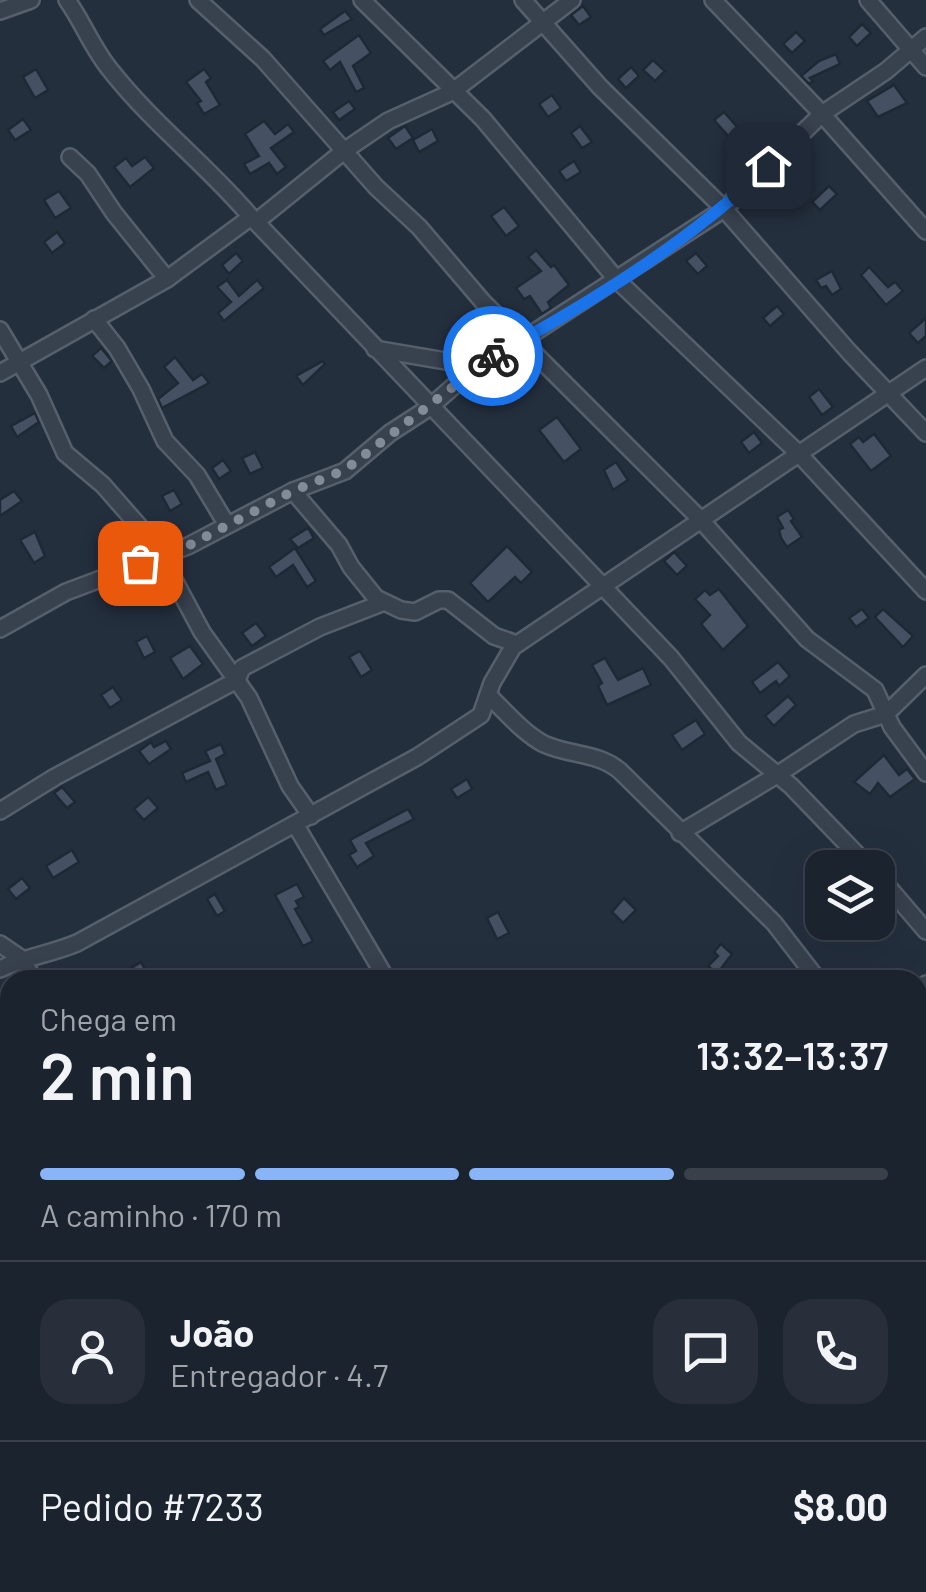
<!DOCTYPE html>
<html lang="pt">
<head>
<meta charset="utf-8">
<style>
  :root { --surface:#1b232e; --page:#282f3a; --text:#f1f3f6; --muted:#a0a4aa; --line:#39404a; --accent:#8ab4f8 }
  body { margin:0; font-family:Barlow,sans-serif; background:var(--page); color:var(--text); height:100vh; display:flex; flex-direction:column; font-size:38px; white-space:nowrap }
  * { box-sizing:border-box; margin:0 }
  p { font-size:32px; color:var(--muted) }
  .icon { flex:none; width:55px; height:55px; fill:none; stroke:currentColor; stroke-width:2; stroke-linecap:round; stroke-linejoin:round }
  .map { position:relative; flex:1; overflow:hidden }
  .panel { position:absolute; left:0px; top:970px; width:928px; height:622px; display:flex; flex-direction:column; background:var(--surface); border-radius:30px 30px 0 0; box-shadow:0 10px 40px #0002,0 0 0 2px var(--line) }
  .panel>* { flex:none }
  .buttons { position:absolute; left:805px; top:850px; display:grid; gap:20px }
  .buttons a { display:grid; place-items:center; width:90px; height:90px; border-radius:20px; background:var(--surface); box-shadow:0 10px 40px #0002,0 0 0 2px var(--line); font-size:50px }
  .pin { position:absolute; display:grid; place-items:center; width:85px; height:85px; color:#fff; margin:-42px; border-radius:20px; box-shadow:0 5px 15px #0006 }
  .courier { position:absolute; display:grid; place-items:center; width:100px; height:100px; margin:-50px; border:8px solid #1a73e8; border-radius:50%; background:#fff; color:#222; box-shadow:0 2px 12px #0007 }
  .headline em { font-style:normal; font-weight:600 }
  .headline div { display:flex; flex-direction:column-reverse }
  .headline { display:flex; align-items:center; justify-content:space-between; height:170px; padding:0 40px }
  h1 { font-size:65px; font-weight:600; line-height:75px }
  .bar { display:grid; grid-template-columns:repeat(4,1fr); gap:15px 10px; align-content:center; height:120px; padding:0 40px }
  .bar i { height:12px; border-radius:8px; background:var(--line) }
  .bar .active { background:var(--accent) }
  .bar p { grid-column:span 4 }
  .line { display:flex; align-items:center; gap:25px; padding:0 40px; border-top:2px solid var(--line) }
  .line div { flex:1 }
  .round { display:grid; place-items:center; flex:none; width:105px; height:105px; border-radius:30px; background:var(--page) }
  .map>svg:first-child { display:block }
  .building { fill:#455162; stroke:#1f2835; stroke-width:2.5 }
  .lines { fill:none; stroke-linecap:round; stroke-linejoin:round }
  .minor-casing { stroke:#565f6c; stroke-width:20 }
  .minor { stroke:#38414e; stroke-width:15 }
  .done { stroke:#828b98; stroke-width:10; stroke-dasharray:0 18 }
  .route { stroke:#1a73e8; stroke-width:12 }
</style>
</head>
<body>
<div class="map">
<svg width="926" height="1592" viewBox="0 0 926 1592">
  <rect width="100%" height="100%" fill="#242f3e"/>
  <g class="building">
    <path d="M583 6 591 17 579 25 571 15Z"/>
    <path d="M345 11 352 19 324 35 320 29Z"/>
    <path d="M862 24 871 33 857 46 849 37Z"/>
    <path d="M796 32 805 41 792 53 783 44Z"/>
    <path d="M359 35 371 53 353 66 364 88 356 92 340 62 330 70 323 61Z"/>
    <path d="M836 54 840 64 810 78 813 81 809 84 801 76 819 61Z"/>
    <path d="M653 60 665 71 655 81 643 70Z"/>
    <path d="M631 67 639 76 626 88 618 79Z"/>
    <path d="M36 69 48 90 35 98 23 77Z"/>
    <path d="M204 69 211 78 206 82 220 105 204 114 197 103 201 101 186 82Z"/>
    <path d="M894 85 907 103 878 117 867 101Z"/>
    <path d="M552 95 561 108 548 117 539 104Z"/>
    <path d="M349 101 355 109 339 120 333 112Z"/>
    <path d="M724 112 739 129 730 138 714 120Z"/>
    <path d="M23 119 31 130 15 140 8 130Z"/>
    <path d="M264 121 275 134 288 124 294 132 271 148 286 167 277 174 269 163 250 174 244 164 259 156 245 134Z"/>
    <path d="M405 126 413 138 396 149 388 138Z"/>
    <path d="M580 126 592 142 582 148 571 133Z"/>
    <path d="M432 129 438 141 419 152 413 140Z"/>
    <path d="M761 129 773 143 756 156 745 142Z"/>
    <path d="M145 157 154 168 130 187 114 167 126 158 132 166Z"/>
    <path d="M574 161 581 172 566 181 559 171Z"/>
    <path d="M829 186 837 194 820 210 812 202Z"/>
    <path d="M59 191 71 208 55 218 44 200Z"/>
    <path d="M504 207 519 226 506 236 491 216Z"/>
    <path d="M57 232 65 243 52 253 44 242Z"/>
    <path d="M536 250 551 267 554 265 569 285 548 302 551 308 542 314 530 296 524 299 516 288 541 271 528 257Z"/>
    <path d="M236 253 243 261 229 274 222 265Z"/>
    <path d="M696 253 707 266 698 274 686 261Z"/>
    <path d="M869 267 888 287 895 282 903 291 886 305 861 275Z"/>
    <path d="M832 271 841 289 832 295 826 286 821 288 816 280Z"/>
    <path d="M227 280 239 296 257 280 264 288 224 321 218 313 231 302 217 287Z"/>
    <path d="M777 306 784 314 770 326 763 318Z"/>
    <path d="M926 318V336L918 343 909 333Z"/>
    <path d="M101 348 112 361 104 368 92 356Z"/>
    <path d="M175 357 193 380 202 374 209 383 162 408 158 399 178 383 164 367Z"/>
    <path d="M323 361 325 364 303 385 296 376Z"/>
    <path d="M819 389 833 407 822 415 809 397Z"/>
    <path d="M35 413 39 422 17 437 11 426Z"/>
    <path d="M557 417 581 449 564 462 539 430Z"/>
    <path d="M754 432 762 443 749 453 741 442Z"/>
    <path d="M874 434 891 456 871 471 850 444 859 437 863 442Z"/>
    <path d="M255 452 263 468 250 474 242 458Z"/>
    <path d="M223 460 231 471 219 479 212 468Z"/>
    <path d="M616 462 628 480 613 490 604 470Z"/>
    <path d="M174 490 182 504 170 511 162 496Z"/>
    <path d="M14 491 22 501 0 516V500Z"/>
    <path d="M788 510 794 519 791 521 802 537 787 547 781 538 779 530 783 528 777 517Z"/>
    <path d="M308 528 314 538 298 548 290 539Z"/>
    <path d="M35 532 45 556 34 563 20 540Z"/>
    <path d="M507 546 532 572 521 583 515 577 488 602 470 583Z"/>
    <path d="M295 548 316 581 307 587 293 565 276 577 269 567Z"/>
    <path d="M674 552 687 566 677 575 664 561Z"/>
    <path d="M130 580 139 592 130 599 119 584Z"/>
    <path d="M719 589 748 626 723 650 701 624 710 615 695 599 705 590 710 595Z"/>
    <path d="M862 609 869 618 856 627 849 618Z"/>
    <path d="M883 609 913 636 903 647 875 617Z"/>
    <path d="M256 623 266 636 252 646 242 633Z"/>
    <path d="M147 636 155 652 144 658 136 642Z"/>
    <path d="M190 646 203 664 183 679 170 658Z"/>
    <path d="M360 651 372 670 361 677 349 657Z"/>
    <path d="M605 658 618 680 643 668 651 685 607 705 598 686 602 683 592 665Z"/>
    <path d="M778 662 790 676 779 686 776 681 760 693 752 682Z"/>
    <path d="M113 687 122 700 110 708 101 695Z"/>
    <path d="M788 696 796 705 774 726 765 716Z"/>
    <path d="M696 720 705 734 682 750 672 735Z"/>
    <path d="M166 741 171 749 149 764 139 751 151 742 154 747Z"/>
    <path d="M221 744 225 754 216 759 227 785 216 790 208 772 186 782 182 773 210 761 205 751Z"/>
    <path d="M884 755 899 775 907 769 915 779 890 797 878 783 870 794 854 782Z"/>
    <path d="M467 779 472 789 457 798 451 789Z"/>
    <path d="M62 787 75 802 67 808 54 793Z"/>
    <path d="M148 797 158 808 144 820 134 809Z"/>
    <path d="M408 809 414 819 366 843 374 856 357 867 349 855 356 851 350 840Z"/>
    <path d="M72 850 79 862 53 878 46 866Z"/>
    <path d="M22 878 30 888 16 899 8 889Z"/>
    <path d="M297 884 304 897 296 901 299 907 295 909 313 941 303 946 275 895Z"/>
    <path d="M215 894 225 911 217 916 207 899Z"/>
    <path d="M624 898 636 910 623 923 612 912Z"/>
    <path d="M498 912 509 933 497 939 487 918Z"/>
    <path d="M721 944 732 954 717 974 708 966 718 956 714 952Z"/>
    <path d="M141 962 147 973 130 980 125 972Z"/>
  </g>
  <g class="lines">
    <g class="minor-casing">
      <g id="minor">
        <path d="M67 0C84 24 93 50 112 72 154 125 208 166 251 217"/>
        <path d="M198 0 263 59 376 187 419 227 483 302 700 519 807 639 875 690 892 727 926 773"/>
        <path d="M362 0 483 119 617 280 799 454 926 591"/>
        <path d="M523 0 600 87 724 209 850 353 926 433"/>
        <path d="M713 0 822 114 926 231"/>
        <path d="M868 0 926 67"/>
        <path d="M0 11 31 0"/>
        <path d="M70 157 88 174 114 213 167 279"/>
        <path d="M256 222 671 658 739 743 791 786 870 868"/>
        <path d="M94 319 117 348 141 389 165 441 197 475 227 525"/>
        <path d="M0 330 39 395 65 453 103 485 139 526 173 578 202 632 249 698 290 786 311 816"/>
        <path d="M375 349 469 365 480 363 521 341 724 209 822 114 886 71 926 37"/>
        <path d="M0 373 167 279 251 217 256 222 344 151 388 121 452 92 572 0"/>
        <path d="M293 491 339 545 351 567 376 598 401 610 415 612 439 600H448L494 636 517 644"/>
        <path d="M0 629 66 592 188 546 293 491 345 471 390 433 430 407 480 363"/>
        <path d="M488 695C505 711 523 733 544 744 570 756 598 752 620 771L774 923 818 980"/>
        <path d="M0 811 55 777 237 680 242 668 320 627 382 603"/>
        <path d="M295 824 387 980"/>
        <path d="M680 833 777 775 854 724 886 714 926 675"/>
        <path d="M878 875 926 931"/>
        <path d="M0 944 22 959 34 980"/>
        <path d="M0 969C25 957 51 954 77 943L417 757 481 715 492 683 513 647 926 368"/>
        <path d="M918 993 926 984"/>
        <path d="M0 1151 10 1146"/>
        <path d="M918 1280 926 1279"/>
        <path d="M0 1303 10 1298"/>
        <path d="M78 1592 96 1582"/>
      </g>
    </g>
    <use href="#minor" class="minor"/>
  </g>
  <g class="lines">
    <path class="done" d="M140 563 188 546 293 491 345 470 493 356"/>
    <path class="route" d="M493 356C590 303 688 243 768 166"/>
  </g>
</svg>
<div class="buttons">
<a><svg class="icon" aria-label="layers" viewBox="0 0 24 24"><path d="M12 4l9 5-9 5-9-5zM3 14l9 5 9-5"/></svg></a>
</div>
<div class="pin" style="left:140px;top:563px;background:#ea580c"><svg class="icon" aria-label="bag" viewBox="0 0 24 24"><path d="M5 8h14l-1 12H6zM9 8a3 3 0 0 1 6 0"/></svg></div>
<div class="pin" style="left:768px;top:166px;background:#1f2937"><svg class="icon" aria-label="home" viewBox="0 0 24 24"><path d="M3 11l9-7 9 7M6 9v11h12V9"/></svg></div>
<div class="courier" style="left:493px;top:356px"><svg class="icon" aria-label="bike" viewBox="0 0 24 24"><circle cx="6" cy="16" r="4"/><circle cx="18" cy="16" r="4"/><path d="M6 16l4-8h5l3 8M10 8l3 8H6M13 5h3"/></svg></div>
<section class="panel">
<div class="headline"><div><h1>2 min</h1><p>Chega em</p></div><em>13:32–13:37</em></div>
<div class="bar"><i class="active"></i><i class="active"></i><i class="active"></i><i></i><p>A caminho · 170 m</p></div>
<div class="line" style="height:180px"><a class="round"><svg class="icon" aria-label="person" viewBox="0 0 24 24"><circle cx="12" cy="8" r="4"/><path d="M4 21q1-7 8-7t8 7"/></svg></a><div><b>João</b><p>Entregador · 4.7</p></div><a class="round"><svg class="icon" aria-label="chat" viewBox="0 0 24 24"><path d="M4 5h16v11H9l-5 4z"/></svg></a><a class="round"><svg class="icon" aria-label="phone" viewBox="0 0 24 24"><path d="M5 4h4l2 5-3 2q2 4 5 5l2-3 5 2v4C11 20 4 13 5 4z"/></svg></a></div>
<div class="line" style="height:130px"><div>Pedido #7233</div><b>$8.00</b></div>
</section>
</div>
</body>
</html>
